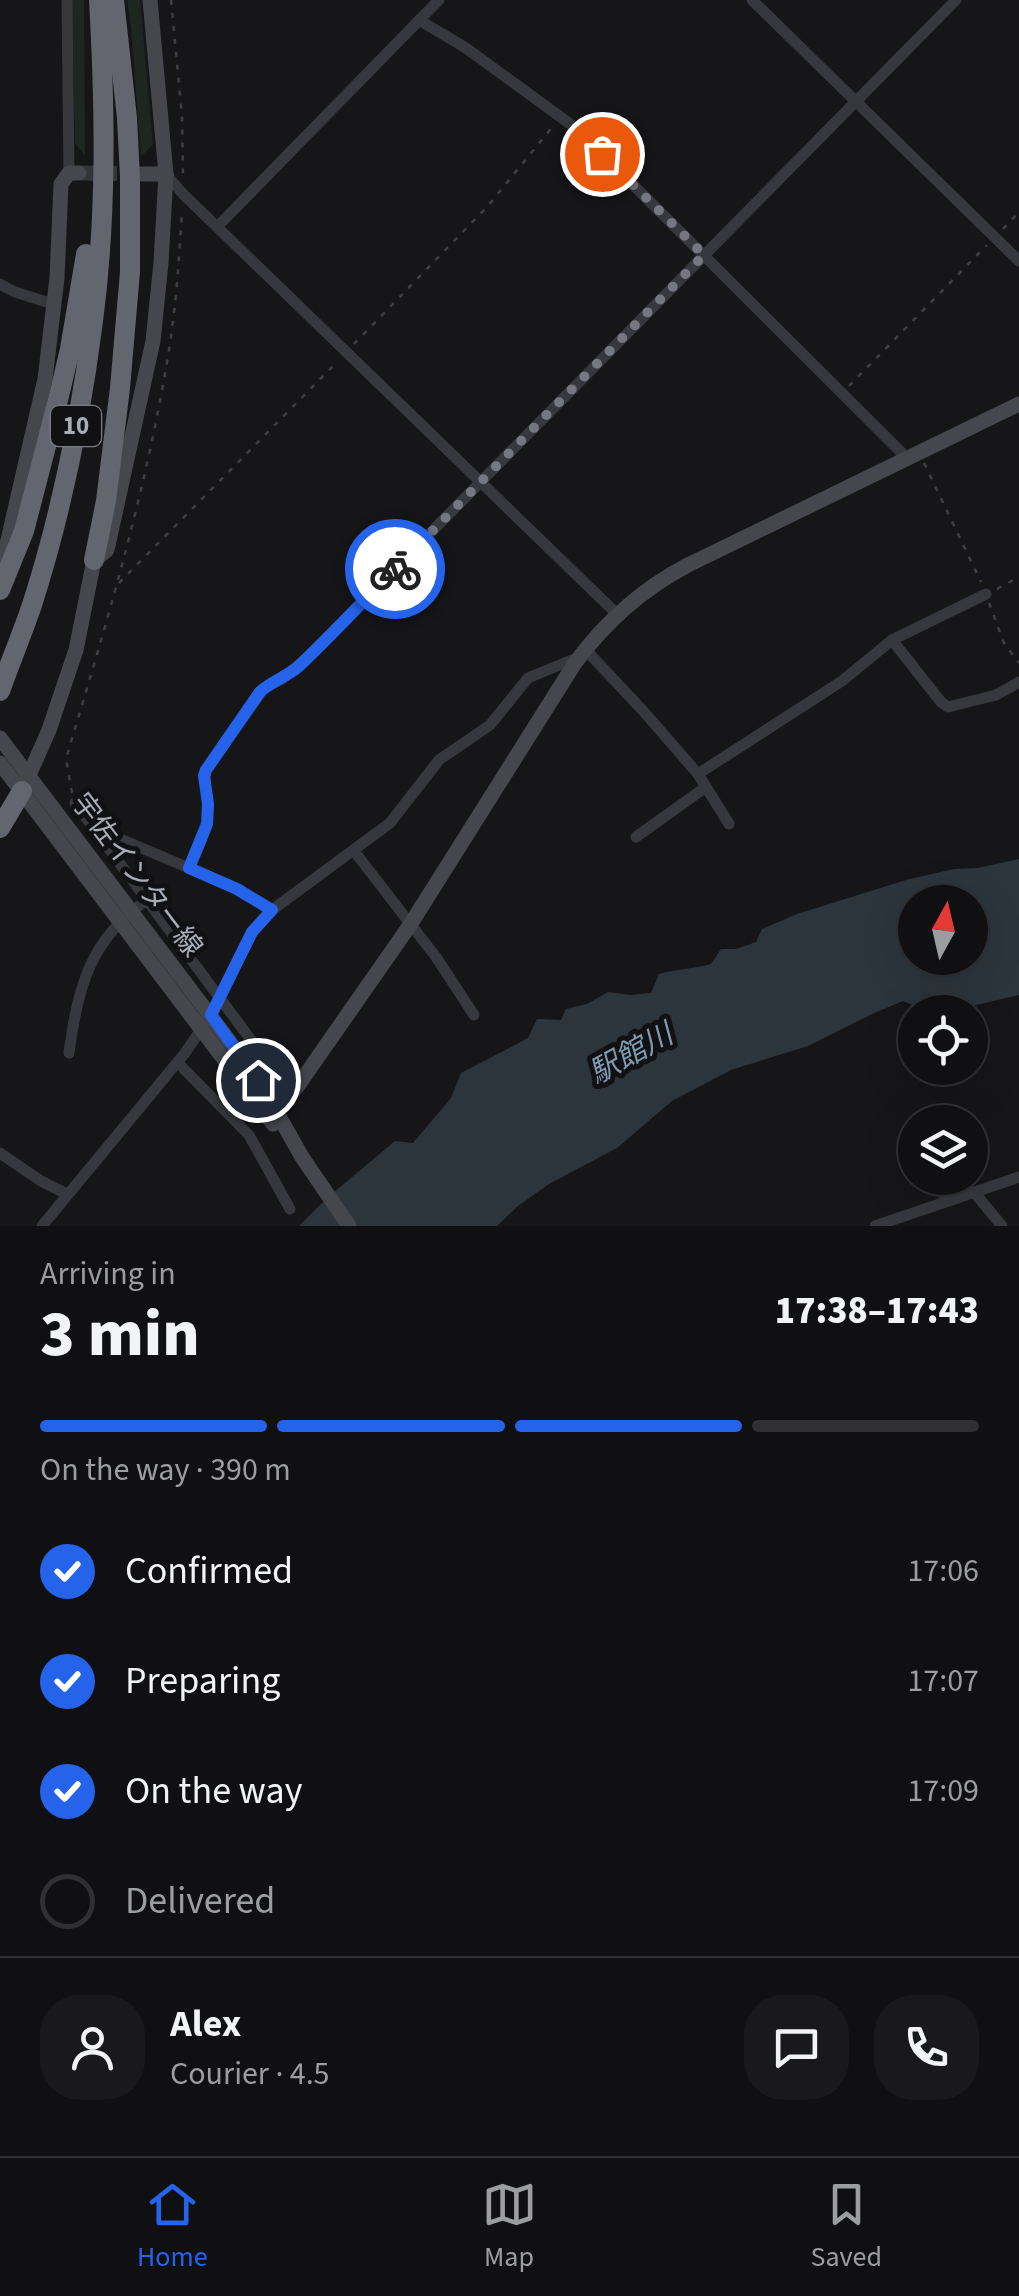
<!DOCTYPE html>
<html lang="en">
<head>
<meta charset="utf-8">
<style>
  :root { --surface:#101012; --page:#19191b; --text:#f1f3f6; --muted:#9c9d9f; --line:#303032; --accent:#2563eb }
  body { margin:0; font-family:"Source Sans 3","Noto Sans JP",sans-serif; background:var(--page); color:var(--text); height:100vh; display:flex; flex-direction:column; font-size:38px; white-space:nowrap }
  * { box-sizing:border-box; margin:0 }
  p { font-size:32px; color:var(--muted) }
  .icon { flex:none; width:55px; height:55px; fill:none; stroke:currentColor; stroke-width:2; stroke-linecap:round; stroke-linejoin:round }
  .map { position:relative; height:1226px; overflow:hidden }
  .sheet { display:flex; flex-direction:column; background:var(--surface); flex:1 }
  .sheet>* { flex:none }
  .needle { width:65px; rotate:8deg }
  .controls { position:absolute; left:898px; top:885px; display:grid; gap:20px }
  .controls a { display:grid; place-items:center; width:90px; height:90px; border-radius:50%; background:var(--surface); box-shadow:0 10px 40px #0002,0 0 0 2px var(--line); font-size:50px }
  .pin { position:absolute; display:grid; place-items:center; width:85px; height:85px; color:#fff; margin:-42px; border:5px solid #fff; border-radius:50%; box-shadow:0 2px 10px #0007 }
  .courier { position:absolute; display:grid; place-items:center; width:100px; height:100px; margin:-50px; border:8px solid #2563eb; border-radius:50%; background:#fff; color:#222; box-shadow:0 2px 12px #0007 }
  .overview em { font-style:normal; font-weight:800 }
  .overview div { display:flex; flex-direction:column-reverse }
  .overview { display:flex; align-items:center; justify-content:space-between; height:170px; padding:0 40px }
  h1 { font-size:65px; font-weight:800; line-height:75px }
  .bar { display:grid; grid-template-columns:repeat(4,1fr); gap:15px 10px; align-content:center; height:120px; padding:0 40px }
  .bar i { height:12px; border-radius:8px; background:var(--line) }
  .bar .selected { background:var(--accent) }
  .bar p { grid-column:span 4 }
  .line { display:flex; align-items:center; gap:25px; padding:0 40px; border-top:2px solid var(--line) }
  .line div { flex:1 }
  .round { display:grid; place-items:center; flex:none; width:105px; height:105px; border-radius:40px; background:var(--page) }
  ol { padding:0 40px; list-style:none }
  li { display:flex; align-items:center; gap:30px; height:110px }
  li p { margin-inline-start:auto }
  li .icon { padding:10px; border-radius:50%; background:var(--accent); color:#fff; stroke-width:4 }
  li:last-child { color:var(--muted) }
  li i { width:55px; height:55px; border:5px solid var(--line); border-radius:50% }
  .dock { display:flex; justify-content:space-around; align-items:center; height:140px; border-top:2px solid var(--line); background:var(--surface); font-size:28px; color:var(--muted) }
  .dock a { display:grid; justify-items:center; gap:5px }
  .dock .selected { color:var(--accent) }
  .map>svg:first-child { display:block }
  .green { fill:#1e261f }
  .water { fill:#2c353c; fill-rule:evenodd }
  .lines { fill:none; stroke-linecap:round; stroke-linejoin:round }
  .secondary-tunnel { stroke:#333438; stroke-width:15; stroke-dasharray:15 8; stroke-linecap:butt }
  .path { stroke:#3d3f44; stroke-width:2.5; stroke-dasharray:5 8; stroke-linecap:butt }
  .lane { stroke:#37383d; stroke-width:5 }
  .street { stroke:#37383d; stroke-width:11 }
  .secondary { stroke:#45474d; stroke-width:15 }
  .highway { stroke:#63666e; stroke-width:20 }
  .done { stroke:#757880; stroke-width:10; stroke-dasharray:0 18 }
  .route { stroke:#2563eb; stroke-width:12 }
  .labels { text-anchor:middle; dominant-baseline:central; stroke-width:10; stroke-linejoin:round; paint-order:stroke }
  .shield { fill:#111113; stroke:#7b7e86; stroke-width:2.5 }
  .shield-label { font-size:25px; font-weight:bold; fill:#a8adb8 }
  .street-label { font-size:28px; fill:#a8adb8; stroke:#111113 }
  .water-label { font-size:30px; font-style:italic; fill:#7f9bb3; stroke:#111113 }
</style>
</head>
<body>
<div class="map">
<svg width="1019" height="1226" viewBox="0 0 1019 1226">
  <rect width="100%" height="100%" fill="#161618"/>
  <g class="green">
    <path d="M72 0H84L85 156 75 143Z"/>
    <path d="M127 0H140L153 144 141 157 131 27Z"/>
  </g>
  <path class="water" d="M1019 859V995L976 1005 926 1010 903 1001 872 1014 808 1046 731 1070 672 1101 617 1148 549 1184 518 1206 497 1226H299L327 1198 395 1141 413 1143 451 1098 461 1073 528 1038 537 1019 561 1020 566 1009 587 1004 608 992 630 995 651 993 659 974C677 969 693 969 711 964L721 949H736L756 942 762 929 797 914 906 880 954 869 978 868ZM915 902H970V958H915Z"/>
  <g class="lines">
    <path class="secondary-tunnel" d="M79 173 140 174"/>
    <g class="path">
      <path d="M171 0 182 116 183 173"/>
      <path d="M1003 229 1019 212"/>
      <path d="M354 344 487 207 554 125"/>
      <path d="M849 386 987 245"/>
      <path d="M924 463 981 582"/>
      <path d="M119 583 338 361"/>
      <path d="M997 589 1019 577"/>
      <path d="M989 603 1004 643 1019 663"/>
      <path d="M72 793 66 759 68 752C107 622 146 491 168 356 176 308 179 260 182 211"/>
    </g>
    <path class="lane" d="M934 1178 943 1200"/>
    <g class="street">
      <path d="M67 0 69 173"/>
      <path d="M752 0 1019 261"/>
      <path d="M419 20 466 48 577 129 907 458"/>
      <path d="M166 174 183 194 617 614"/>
      <path d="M218 226 439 0"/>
      <path d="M0 284 15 292 53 304"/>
      <path d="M892 640 941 702 948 707 996 695 1019 682"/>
      <path d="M585 649 645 713 698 774 729 824"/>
      <path d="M698 774 842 681 892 640 986 594"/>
      <path d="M75 803 291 1094"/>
      <path d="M92 827 229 885 272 910"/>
      <path d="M636 837 706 787"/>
      <path d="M354 851 436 957 474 1015"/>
      <path d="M189 868C197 850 207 832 208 812 209 797 203 784 206 770L260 693 264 688 282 679 308 657 956 0"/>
      <path d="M69 1053C78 987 90 939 147 900"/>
      <path d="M178 1063 249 1135 290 1209"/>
      <path d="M0 1153 41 1181 67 1194"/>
      <path d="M974 1192 1002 1226"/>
      <path d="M42 1226 185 1053 211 1015 252 932 272 910 390 823 439 760 490 725 528 678 579 657"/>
      <path d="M875 1226 1019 1177"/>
    </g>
    <g class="secondary">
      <path d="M142 174H166"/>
      <path d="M2 566 45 379 57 278 61 184 69 173H79"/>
      <path d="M0 738 258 1079 302 1157 349 1226"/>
      <path d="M0 763 273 1124"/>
      <path d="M22 791 49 730 76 650 94 560 107 550 153 341 161 263 166 174 150 0"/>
      <path d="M268 1118 297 1087 410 925 575 663C606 621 642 589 688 565L1019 404"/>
    </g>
    <g class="highway">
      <path d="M94 560 106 501 120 388 130 272V177L127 118 114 0"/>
      <path d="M0 590 24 531 59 396 70 349 86 254"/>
      <path d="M0 691C10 663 22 634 32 605 61 514 81 416 93 321 107 215 105 107 99 0"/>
      <path d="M0 828 22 791"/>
    </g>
  </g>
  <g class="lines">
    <path class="done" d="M395 569 704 255 602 154"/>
    <path class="route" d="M258 1080 211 1015 252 932 272 910 237 889 189 868 207 824 208 804 204 776 206 770 260 692C271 681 287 677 299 666 332 635 363 601 395 569"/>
  </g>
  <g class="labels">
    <rect class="shield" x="51" y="406" width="50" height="40" rx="8"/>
    <g class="shield-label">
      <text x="76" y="426">10</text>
    </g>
    <g class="street-label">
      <text transform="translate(137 875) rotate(53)">宇佐インター線</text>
    </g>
    <g class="water-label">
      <text transform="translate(631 1054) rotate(-29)">駅館川</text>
    </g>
  </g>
</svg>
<div class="controls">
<a><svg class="needle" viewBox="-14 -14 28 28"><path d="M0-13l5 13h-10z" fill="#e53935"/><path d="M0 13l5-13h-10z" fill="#9c9d9f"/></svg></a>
<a><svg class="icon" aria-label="locate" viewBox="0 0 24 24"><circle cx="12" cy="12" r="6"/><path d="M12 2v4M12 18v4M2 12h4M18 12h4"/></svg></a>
<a><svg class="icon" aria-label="layers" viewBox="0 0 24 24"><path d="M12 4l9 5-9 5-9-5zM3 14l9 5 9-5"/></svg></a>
</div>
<div class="pin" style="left:602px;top:154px;background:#ea580c"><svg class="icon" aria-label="bag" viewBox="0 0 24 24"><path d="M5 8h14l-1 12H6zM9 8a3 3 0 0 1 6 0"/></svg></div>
<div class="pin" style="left:258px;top:1080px;background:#1f2937"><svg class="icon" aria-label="home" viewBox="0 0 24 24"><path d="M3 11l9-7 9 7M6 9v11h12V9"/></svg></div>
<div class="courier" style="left:395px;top:569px"><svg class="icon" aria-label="bike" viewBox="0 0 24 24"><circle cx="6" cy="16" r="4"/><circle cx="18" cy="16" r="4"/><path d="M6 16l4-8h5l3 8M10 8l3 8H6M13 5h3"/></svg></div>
</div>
<section class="sheet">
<div class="overview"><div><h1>3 min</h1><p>Arriving in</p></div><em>17:38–17:43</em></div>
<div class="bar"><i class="selected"></i><i class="selected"></i><i class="selected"></i><i></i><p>On the way · 390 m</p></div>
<ol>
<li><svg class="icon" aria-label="check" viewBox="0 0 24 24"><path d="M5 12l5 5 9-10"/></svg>Confirmed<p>17:06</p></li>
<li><svg class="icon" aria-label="check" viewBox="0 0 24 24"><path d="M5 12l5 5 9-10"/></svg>Preparing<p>17:07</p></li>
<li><svg class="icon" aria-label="check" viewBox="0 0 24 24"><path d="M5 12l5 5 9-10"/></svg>On the way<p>17:09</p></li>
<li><i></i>Delivered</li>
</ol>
<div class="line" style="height:180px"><a class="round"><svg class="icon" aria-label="person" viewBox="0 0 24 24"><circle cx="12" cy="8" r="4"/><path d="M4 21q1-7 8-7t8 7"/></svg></a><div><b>Alex</b><p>Courier · 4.5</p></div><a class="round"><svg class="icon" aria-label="chat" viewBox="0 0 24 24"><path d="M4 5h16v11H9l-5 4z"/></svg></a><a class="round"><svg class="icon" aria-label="phone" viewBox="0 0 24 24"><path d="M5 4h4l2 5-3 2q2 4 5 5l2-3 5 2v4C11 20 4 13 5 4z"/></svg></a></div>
</section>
<nav class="dock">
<a class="selected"><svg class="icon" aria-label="home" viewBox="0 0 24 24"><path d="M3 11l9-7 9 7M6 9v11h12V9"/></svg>Home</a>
<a><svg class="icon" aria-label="map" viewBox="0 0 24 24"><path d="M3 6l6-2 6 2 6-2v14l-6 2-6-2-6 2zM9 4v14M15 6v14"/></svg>Map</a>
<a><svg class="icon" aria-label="saved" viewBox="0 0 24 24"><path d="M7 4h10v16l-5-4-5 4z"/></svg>Saved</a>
</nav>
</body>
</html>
